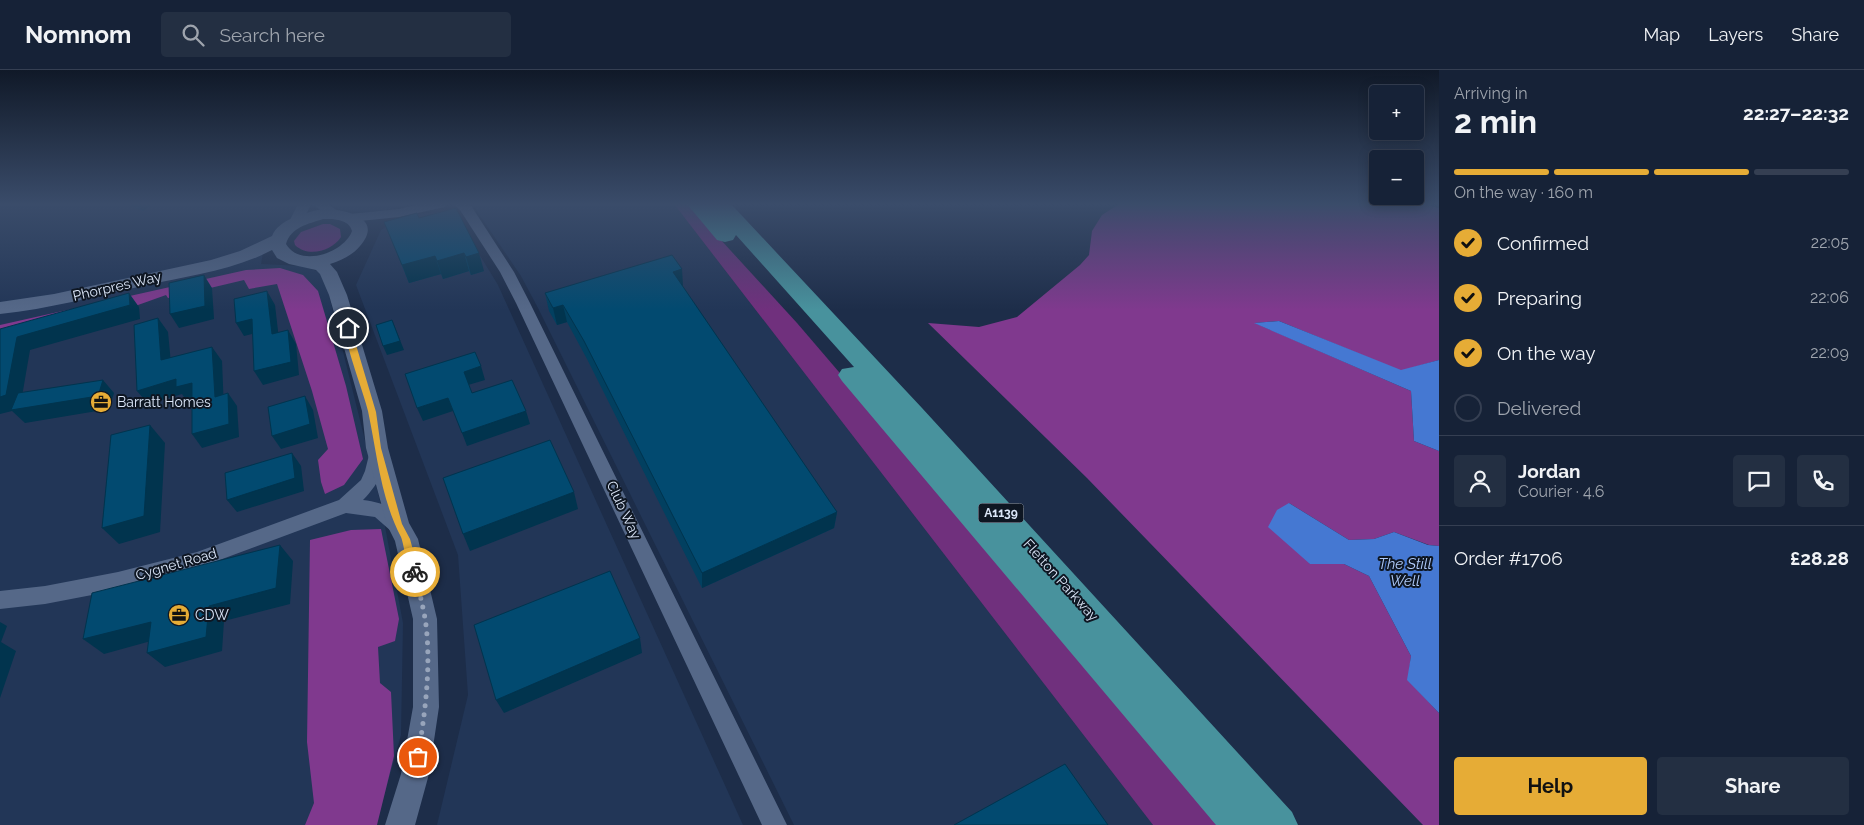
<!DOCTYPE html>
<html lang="en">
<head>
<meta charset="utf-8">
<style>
  :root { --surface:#162237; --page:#232f42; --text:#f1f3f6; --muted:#9ea4ad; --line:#353f52; --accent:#e6ac36 }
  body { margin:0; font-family:Raleway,sans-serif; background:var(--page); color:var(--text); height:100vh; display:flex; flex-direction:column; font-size:19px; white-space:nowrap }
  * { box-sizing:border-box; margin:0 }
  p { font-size:16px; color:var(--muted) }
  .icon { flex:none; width:28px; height:28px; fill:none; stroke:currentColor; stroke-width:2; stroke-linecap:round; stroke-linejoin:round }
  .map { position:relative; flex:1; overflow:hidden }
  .panel { display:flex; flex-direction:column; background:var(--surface); width:425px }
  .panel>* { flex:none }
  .buttons { position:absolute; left:1369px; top:15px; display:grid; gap:10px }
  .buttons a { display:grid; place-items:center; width:55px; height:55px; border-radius:5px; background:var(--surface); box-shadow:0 2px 12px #0003,0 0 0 1px var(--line); font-size:25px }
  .pin { position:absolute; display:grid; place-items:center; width:42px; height:42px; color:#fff; margin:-21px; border:2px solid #fff; border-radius:50%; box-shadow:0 1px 5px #0007 }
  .courier { position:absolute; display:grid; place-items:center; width:50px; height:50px; margin:-25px; border:4px solid #e6ac36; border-radius:50%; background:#fff; color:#222; box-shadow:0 1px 6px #0007 }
  .head em { font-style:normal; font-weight:700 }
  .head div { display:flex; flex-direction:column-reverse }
  .head { display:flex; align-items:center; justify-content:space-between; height:85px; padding:0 15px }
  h1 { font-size:32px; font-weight:700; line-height:38px }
  .bar { display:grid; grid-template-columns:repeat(4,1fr); gap:8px 5px; align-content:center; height:60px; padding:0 15px }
  .bar i { height:6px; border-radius:4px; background:var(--line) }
  .bar .selected { background:var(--accent) }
  .bar p { grid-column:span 4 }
  .line { display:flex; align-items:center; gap:12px; padding:0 15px; border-top:1px solid var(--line) }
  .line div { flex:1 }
  .round { display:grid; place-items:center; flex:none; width:52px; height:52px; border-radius:5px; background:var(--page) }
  ol { padding:0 15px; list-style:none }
  li { display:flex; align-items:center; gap:15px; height:55px }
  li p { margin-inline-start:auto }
  li .icon { padding:5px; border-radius:50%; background:var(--accent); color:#111; stroke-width:4 }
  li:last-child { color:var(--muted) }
  li i { width:28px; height:28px; border:2px solid var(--line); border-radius:50% }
  .primary-button { display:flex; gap:10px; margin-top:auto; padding:10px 15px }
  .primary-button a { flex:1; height:58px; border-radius:5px; background:var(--accent); color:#111; font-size:20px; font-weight:700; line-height:58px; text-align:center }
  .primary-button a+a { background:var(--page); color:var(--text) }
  header { display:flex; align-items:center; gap:30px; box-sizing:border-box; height:70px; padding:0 25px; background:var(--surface); border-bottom:1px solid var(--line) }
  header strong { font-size:24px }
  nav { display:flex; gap:28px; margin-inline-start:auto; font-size:18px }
  .search { width:350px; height:45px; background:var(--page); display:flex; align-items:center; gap:12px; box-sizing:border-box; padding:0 18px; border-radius:5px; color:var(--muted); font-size:19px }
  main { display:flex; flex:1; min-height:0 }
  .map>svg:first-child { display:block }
  .built { fill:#223657 }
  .green { fill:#70307d }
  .forest { fill:#80398e }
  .water { fill:#4578d2 }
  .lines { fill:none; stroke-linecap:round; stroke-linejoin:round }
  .minor { fill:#556888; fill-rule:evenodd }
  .tertiary { fill:#556888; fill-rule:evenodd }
  .trunk { fill:#48929d; fill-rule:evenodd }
  .wall { fill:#024060 }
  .shaded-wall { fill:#01344e }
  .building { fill:#024a70; stroke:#01344e }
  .route { fill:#e6ac36 }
  .done { stroke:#98a5bb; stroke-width:5; stroke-dasharray:0 9 }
  .labels { text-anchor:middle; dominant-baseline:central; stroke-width:4; stroke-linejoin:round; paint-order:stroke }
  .shield { fill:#0e1622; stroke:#9ea8b8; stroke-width:1 }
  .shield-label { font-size:12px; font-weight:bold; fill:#dbe6f8 }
  .street-label { font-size:14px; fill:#dbe6f8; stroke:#0e1622 }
  .poi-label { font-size:14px; fill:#dbe6f8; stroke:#0e1622; text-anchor:start }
  .water-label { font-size:15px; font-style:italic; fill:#afcaf9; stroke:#0e1622 }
</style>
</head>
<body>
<header>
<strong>Nomnom</strong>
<div class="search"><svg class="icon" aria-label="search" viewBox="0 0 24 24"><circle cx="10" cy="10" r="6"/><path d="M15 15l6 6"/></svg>Search here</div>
<nav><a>Map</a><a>Layers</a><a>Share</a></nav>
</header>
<main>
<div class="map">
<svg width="1439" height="755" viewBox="0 0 1439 755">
  <rect width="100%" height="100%" fill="#1d2d49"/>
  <g class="built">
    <path d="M0 134H300L286 157 265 172 261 194 303 196 320 202 326 213 381 435 403 553 401 665 376 755H0Z"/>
    <path d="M329 134H415L379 141 360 142 339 139Z"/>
    <path d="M472 134H674L1153 755H794L538 238 521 206Z"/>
    <path d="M439 142 454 143 498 215 743 755H437L468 625 458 485 356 215 381 160 395 151 418 144Z"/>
  </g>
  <g class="green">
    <path d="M674 134H688L797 253 1227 755H1153Z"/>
    <path d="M323 154H330L340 159 341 167C332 181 308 188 295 175L294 171 301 162Z"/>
  </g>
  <g class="forest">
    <path d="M1119 134H1424L1439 138V290L1401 301 1279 251 1255 253 1411 321 1414 371 1439 381V476L1429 475 1394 462 1374 469 1349 470 1289 433 1310 494H1344L1369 506 1411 586 1408 610 1439 643V755H1423L1087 408 928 253 979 257 1017 247 1080 195 1089 185 1092 161 1102 145Z"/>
    <path d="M280 198 303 205 318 221 346 316 363 389 344 415 325 424 321 412 318 390 328 379 312 321 277 214 249 219 244 210 168 228 166 225 138 235 12 269H0V255L246 200Z"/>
    <path d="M381 459 399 549 395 571 378 577 380 613 391 622 394 686 377 755H305L314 733 307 672 310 470 351 460Z"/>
  </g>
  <g class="water">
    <path d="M1279 251 1401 300 1439 290V381L1414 371 1411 321 1254 253Z"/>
    <path d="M1289 433 1349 470 1374 469 1394 462 1428 475 1439 476V643L1407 610 1411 586 1369 506 1344 494H1310L1268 457 1277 440Z"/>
  </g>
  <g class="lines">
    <g class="minor">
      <path d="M298 134H311L301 155 296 156 289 152Z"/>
      <path d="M312 134H328L342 144 340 147H330Z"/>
      <path d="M420 134H446L445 137 399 147 350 152 343 148 350 144 399 139Z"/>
      <path d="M453 134H470L514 202 530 233 787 755H762L516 233 500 202 460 140Z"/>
      <path d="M377 375 383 377C392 394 375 418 363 430 381 432 399 438 407 455L405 461 398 463 391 461 375 447 346 443 198 498 118 520 45 534 0 539V521L45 516 118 502 197 482 339 430 361 410 365 401 371 377Z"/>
    </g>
    <path class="tertiary" d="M322 139C344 139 385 147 360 176 353 185 340 191 330 194L337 202 347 225 382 341 388 378 409 453 418 469 437 549 439 637 429 704 415 755H385L401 704 413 637V549L395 471 387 455 366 378 362 341 329 225 320 204 316 200 289 194 277 188 272 180C233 201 186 206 143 216 95 226 49 239 0 244V232L54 224 211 190 240 181 272 166C279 149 305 143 322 139ZM323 149C334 149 349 149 352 161 344 183 300 198 286 174 291 157 308 154 323 149Z"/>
    <path class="trunk" d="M687 134H731L922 338 1292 742 1298 755H1216L842 311 838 305 842 299 854 297 736 165 733 170 725 172 717 170Z"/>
  </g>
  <g class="wall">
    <path d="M124 134H153L143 141Z"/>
    <path d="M419 148 484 201 471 205 469 201 443 209 441 204 409 213 384 152Z"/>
    <path d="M682 216 837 442 834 458 702 518 587 289 567 252 557 255 549 241 545 223 683 216Z"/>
  </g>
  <g class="shaded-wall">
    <path d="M138 134H153L143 141Z"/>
    <path d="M464 183 469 201 443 209 437 191Z"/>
    <path d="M479 183 484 201 471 205 466 187Z"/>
    <path d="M435 186 441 204 409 213 402 195Z"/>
    <path d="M682 199 683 216 674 219 673 202Z"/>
    <path d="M204 205 212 218 214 249 179 258 170 244Z"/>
    <path d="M267 221 275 235 280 278 272 264Z"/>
    <path d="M129 223 139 237 140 249 30 280 20 338 103 310 114 323 109 339 25 353 12 341 0 344V327L17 267Z"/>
    <path d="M563 235 567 252 557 255 553 238Z"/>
    <path d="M158 248 168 262 172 304 161 290Z"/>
    <path d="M252 249 260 262 244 266 236 253Z"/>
    <path d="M392 250 404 280 387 285 383 276Z"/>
    <path d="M288 260 296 274 299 305 263 315 254 301Z"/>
    <path d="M212 277 222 291 224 340 215 327Z"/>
    <path d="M481 296 485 310 468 315 464 302Z"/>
    <path d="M176 309 192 313 202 326 186 330 182 324 148 334 137 321Z"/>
    <path d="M228 323 237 336 239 367 202 378 192 364Z"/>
    <path d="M305 326 313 340 318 368 281 379 272 366Z"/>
    <path d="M448 328 453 341 423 351 417 338Z"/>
    <path d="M526 341 530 354 467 376 462 363Z"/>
    <path d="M150 355 165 373 160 462 119 474 102 458Z"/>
    <path d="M292 383 301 396 304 421 237 442 227 430Z"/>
    <path d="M574 422 578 439 470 481 463 464Z"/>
    <path d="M837 442 834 458 702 518V503Z"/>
    <path d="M280 475 293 491 290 534 224 551 222 581 165 597 147 583 209 536Z"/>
    <path d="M0 552 7 556 1 572 16 581 0 628Z"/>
    <path d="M151 552 169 566 104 584 83 569Z"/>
    <path d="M640 568 642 583 504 643 496 630Z"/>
  </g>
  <g class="building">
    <path d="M456 138 479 183 466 187 464 183 437 191 435 186 402 195 384 152 417 143 419 148Z"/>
    <path d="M672 185 682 199 673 202 837 442 702 503 584 271 563 235 553 238 545 223Z"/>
    <path d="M204 205 205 236 170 244 169 213Z"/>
    <path d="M267 221 272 264 288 260 291 292 254 301 252 249 236 253 234 229Z"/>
    <path d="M129 223 130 235 17 267 6 325 0 327V259Z"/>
    <path d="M158 248 161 290 212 277 215 327 228 323 229 354 192 364V313L176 317V309L137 321 134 255Z"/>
    <path d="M392 250 400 271 383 276 376 255Z"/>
    <path d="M475 282 481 296 464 302 472 323 512 310 526 341 462 363 448 328 417 338 405 304Z"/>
    <path d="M103 310 98 326 11 340 18 323Z"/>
    <path d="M305 326 310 354 272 366 268 337Z"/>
    <path d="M150 355 144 446 102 458 111 365Z"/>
    <path d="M550 370 574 422 463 464 443 408Z"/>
    <path d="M292 383 295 408 227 430 225 403Z"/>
    <path d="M280 475 276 518 209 536 206 567 147 583 151 552 83 569 92 523Z"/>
    <path d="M610 501 640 568 496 630 474 555Z"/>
    <path d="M1065 694 1108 755H954Z"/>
  </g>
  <linearGradient id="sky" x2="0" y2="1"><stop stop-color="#101928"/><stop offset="0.56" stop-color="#3a4c6a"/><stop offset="1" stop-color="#3a4c6a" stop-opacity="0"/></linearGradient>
  <rect width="1439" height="240" fill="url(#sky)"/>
  <path class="route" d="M345 256 351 258 376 342 381 378 402 454 410 469 419 502 415 506C406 502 405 477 401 467 381 429 377 384 368 341 364 323 343 270 345 256Z"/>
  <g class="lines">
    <path class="done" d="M415 502C418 517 422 532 425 548 432 594 425 642 418 687"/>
  </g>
  <defs>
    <g id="office-disc" transform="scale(1.125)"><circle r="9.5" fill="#e6ac36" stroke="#0e1622"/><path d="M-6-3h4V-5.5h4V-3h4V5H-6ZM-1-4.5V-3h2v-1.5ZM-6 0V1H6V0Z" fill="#111"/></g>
  </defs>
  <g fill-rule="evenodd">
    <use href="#office-disc" x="101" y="332"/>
    <use href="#office-disc" x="179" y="545"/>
  </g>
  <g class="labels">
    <rect class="shield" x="978.5" y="433.5" width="45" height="19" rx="4"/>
    <g class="shield-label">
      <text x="1001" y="443">A1139</text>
    </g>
    <g class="street-label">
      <text transform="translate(117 216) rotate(-13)">Phorpres Way</text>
      <text transform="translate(624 440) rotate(65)">Club Way</text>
      <text transform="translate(176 494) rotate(-16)">Cygnet Road</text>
      <text transform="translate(1061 510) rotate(48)">Fletton Parkway</text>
    </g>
    <g class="poi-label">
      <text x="117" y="332">Barratt Homes</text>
      <text x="195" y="545">CDW</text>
    </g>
    <g class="water-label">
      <text x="1405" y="494">The Still<tspan x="1405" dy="17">Well</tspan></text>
    </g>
  </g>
</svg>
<div class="buttons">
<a>+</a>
<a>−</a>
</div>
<div class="pin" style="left:418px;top:687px;background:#ea580c"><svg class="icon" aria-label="bag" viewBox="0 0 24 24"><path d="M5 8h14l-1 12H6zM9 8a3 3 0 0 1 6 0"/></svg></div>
<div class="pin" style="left:348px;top:258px;background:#1f2937"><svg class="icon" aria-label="home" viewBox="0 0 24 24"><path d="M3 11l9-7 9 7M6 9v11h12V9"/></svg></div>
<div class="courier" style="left:415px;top:502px"><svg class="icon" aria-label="bike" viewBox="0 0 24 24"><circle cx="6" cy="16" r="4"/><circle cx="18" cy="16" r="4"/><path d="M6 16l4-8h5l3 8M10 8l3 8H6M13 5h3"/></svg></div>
</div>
<section class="panel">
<div class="head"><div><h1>2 min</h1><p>Arriving in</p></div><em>22:27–22:32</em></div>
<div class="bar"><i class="selected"></i><i class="selected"></i><i class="selected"></i><i></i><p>On the way · 160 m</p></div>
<ol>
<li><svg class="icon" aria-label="check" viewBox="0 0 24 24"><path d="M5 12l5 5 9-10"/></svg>Confirmed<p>22:05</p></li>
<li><svg class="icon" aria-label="check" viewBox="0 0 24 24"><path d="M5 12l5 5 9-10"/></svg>Preparing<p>22:06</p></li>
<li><svg class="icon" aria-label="check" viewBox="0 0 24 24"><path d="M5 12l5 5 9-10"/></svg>On the way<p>22:09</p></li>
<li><i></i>Delivered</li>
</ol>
<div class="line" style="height:90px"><a class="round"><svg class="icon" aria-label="person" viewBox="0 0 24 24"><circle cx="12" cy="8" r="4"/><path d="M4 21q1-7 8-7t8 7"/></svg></a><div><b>Jordan</b><p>Courier · 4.6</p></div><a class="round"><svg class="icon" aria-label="chat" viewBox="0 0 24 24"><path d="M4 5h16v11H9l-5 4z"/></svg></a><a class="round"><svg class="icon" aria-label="phone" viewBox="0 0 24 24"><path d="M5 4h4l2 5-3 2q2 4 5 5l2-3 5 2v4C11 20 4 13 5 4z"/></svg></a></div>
<div class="line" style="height:65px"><div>Order #1706</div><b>£28.28</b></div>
<div class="primary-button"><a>Help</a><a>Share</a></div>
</section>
</main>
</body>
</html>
